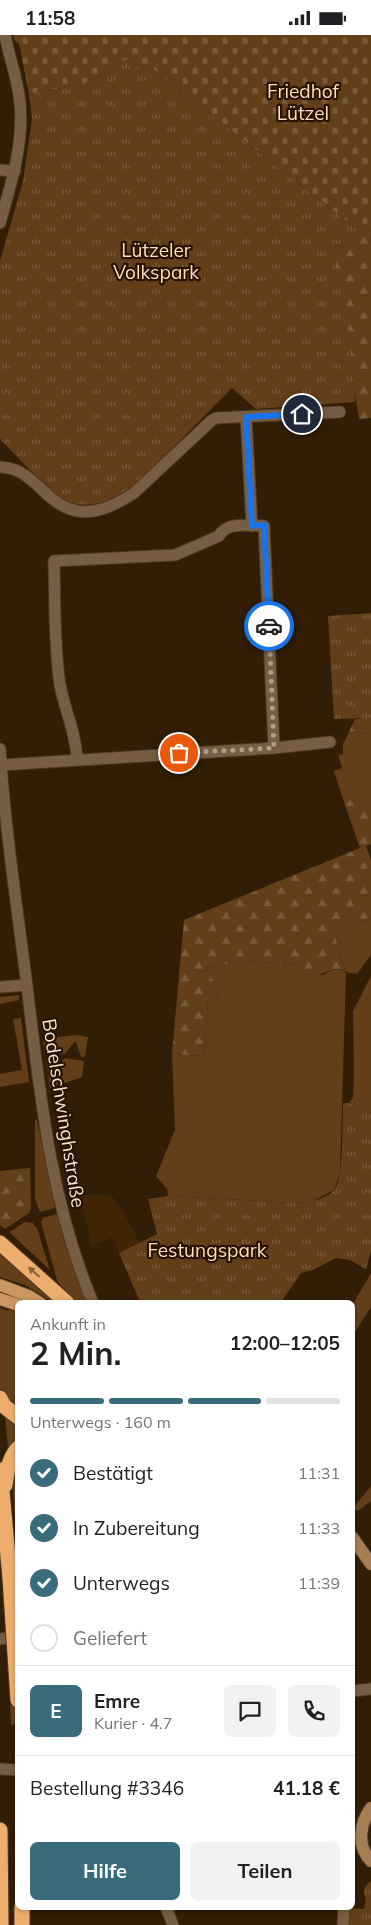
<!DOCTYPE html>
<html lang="de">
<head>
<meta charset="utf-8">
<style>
  :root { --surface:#fff; --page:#f2f2f2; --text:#202124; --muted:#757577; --line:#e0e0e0; --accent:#396c7a }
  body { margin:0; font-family:Mulish,sans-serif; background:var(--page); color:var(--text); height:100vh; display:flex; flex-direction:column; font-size:19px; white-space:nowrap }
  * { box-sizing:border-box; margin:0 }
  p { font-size:16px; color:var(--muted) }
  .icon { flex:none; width:28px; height:28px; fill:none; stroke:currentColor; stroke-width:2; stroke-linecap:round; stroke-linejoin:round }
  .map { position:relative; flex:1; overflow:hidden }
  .details { position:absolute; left:15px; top:1265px; width:340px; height:610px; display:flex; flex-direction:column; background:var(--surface); border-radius:8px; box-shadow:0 1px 4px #0004 }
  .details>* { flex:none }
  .pin { position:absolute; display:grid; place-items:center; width:42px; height:42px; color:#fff; margin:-21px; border:2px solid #fff; border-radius:50%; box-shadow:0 1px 5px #0007 }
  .courier { position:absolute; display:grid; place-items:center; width:50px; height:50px; margin:-25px; border:4px solid #1a73e8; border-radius:50%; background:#fff; color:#222; box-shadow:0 1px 6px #0007 }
  .headline em { font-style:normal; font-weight:700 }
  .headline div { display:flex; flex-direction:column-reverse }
  .headline { display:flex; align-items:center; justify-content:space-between; height:85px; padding:0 15px }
  h1 { font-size:32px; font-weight:700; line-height:38px }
  .bar { display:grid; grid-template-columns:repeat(4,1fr); gap:8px 5px; align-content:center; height:60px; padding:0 15px }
  .bar i { height:6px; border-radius:4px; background:var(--line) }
  .bar .selected { background:var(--accent) }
  .bar p { grid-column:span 4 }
  .line { display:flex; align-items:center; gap:12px; padding:0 15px; border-top:1px solid var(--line) }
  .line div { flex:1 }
  .round { display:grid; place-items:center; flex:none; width:52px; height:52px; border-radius:8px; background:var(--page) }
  ol { padding:0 15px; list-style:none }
  li { display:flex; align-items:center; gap:15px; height:55px }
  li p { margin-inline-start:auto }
  li .icon { padding:5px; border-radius:50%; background:var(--accent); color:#fff; stroke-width:4 }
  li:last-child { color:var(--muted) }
  li i { width:28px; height:28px; border:2px solid var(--line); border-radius:50% }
  .cta { display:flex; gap:10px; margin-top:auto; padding:10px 15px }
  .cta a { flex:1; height:58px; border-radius:8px; background:var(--accent); color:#fff; font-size:20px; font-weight:700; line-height:58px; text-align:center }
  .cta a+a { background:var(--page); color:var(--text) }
  .status { display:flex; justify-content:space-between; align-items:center; height:35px; padding:0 25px; background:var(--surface); direction:ltr }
  .status svg { height:14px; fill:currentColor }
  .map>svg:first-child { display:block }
  .built { fill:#3f2506 }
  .grass { fill:#623f19 }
  .forest { fill:url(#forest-firs) }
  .cemetery { fill:url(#cemetery-stones) }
  .park { fill:url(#park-tufts) }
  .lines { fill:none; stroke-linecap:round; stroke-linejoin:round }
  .street-casing { stroke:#4d3923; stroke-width:13 }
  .secondary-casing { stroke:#4d3923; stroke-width:14 }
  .primary-casing { stroke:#4d3923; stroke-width:14 }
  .highway-casing { stroke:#4d3923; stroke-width:17 }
  .street { stroke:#765d44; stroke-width:11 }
  .secondary { stroke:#a67d55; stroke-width:12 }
  .primary { stroke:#cb9662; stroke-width:12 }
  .highway { stroke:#edad6d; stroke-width:15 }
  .highway-bridge-casing { stroke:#4d3923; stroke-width:17; stroke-linecap:butt }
  .highway-bridge { stroke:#edad6d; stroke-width:15 }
  .oneway { fill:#8a6036 }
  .done { stroke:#af9e8d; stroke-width:5; stroke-dasharray:0 9 }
  .route { stroke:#1a73e8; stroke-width:6 }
  .labels { text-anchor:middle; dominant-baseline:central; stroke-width:4.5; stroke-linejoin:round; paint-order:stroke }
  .park-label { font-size:19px; fill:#ffdebe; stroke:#271300 }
  .street-label { font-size:19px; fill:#f2e4d6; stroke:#271300 }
</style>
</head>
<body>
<div class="status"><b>11:58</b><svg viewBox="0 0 49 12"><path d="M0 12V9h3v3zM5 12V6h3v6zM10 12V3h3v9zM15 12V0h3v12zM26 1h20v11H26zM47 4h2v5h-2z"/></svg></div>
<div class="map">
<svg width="371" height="1890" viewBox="0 0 371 1890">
  <defs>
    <pattern id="forest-firs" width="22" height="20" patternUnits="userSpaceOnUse" patternTransform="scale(1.25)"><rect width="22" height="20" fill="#623f19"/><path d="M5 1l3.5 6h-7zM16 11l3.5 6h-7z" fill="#795b3a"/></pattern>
    <pattern id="cemetery-stones" width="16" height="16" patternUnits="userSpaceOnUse" patternTransform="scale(1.25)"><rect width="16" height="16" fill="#623f19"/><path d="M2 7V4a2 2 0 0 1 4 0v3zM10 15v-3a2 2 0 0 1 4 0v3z" fill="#795b3a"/></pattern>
    <pattern id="park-tufts" width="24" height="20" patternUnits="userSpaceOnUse" patternTransform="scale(1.25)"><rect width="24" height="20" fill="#623f19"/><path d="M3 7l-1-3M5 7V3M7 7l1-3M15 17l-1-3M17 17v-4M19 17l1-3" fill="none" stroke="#795b3a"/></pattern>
  </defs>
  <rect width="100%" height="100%" fill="#321d06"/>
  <path class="built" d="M80 1160H107L113 1162 125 1180 140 1208 119 1218 113 1202 91 1211 88 1203 90 1202Z"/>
  <g class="grass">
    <path d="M349 697 371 699V768L343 764 334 736 342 733 338 720 343 719V709Z"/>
    <path d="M371 884V920L357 939 349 938 343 930 334 897 348 890Z"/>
    <path d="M245 926 301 930 305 937 323 940C332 935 337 931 346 938L340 1138 334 1155 313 1166 295 1168 168 1161 167 1154 156 1141 175 1095 172 1019 204 1021 208 965H218L214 946 205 933Z"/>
    <path d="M371 941V1078L349 1068 353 1062 354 1039 353 976Z"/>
    <path d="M21 983 29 1047 0 1052V1039L22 1035 13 984Z"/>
    <path d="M76 1000 88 1002 85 1022H81L76 1007H74L65 1019 44 1016 43 1004Z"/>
    <path d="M49 1021 54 1034 65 1023 84 1026 82 1042 50 1053 46 1024Z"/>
    <path d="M35 1085H37L55 1173 40 1177 35 1164Z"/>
    <path d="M57 1179 86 1267H76L60 1250 57 1245 41 1187 43 1183Z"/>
    <path d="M25 1187 33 1188 37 1193 50 1235 9 1197Z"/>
    <path d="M0 1215 59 1267H52L25 1250 0 1242Z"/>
    <path d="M371 1238V1272L353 1300V1269Z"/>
    <path d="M0 1273 8 1276 9 1273 17 1277V1378L2 1359 0 1353Z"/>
    <path d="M5 1382 17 1390V1405L8 1413Z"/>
    <path d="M17 1421V1505C16 1485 8 1438 17 1421Z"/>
    <path d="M371 1451V1466L358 1476 353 1473Z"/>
    <path d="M9 1641H17V1689L11 1690Z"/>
  </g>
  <g class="forest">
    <path d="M369 191 371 208V383L359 384 330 215 361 198Z"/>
    <path d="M371 683V699L349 697 355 684Z"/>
    <path d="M343 764 371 768V809L366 811 371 825V884L348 890 334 897 343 930 349 938C345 937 342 934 337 934 332 933 320 941 312 942L305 937 301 930 245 926 205 933 214 946 218 965H208L204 1021 172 1019 184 885 360 813Z"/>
    <path d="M19 960V965L0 969V962Z"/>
    <path d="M30 1133 31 1174 29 1178 5 1194 0 1190V1136Z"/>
  </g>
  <path class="cemetery" d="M13 0H371V208L369 192 362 198 148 30 140 38 126 25 84 49 29 59 19 9 15 6Z"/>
  <g class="park">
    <path d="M126 25 140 38 148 30 362 198 330 215 345 253 355 367 256 374 232 353 131 455C108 469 83 476 57 463L0 404V226L23 146 32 84 29 59 84 49Z"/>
    <path d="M371 578V683L334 684 328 581Z"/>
    <path d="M343 1068H349L371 1078V1216L366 1234 350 1225 336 1223 313 1235 301 1238 281 1267H140L119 1218 157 1199 148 1164 168 1161 295 1168C308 1167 326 1165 335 1154 344 1142 342 1085 343 1068Z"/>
    <path d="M371 1846V1890H348L349 1873 364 1874 366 1863C361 1856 366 1850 371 1846Z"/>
  </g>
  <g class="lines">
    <g class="street-casing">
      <g id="street">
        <path d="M0 135 15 136"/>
        <path d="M0 188C11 149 24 109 20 68 18 45 9 22 5 0"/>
        <path d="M246 382 252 491"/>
        <path d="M0 432C17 433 25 439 37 450 46 458 54 467 65 472 89 484 114 471 134 458L211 386 216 383 340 377"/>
        <path d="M0 714C5 793 17 872 27 951 40 1059 50 1166 93 1268"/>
        <path d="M77 724C76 698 65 676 60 650 54 612 55 565 54 526L175 520 219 501C227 486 248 491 264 491L274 713"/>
        <path d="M1 730 274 713 330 707"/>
        <path d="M0 952 27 950"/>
        <path d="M0 1604 18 1601"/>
        <path d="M352 1656 371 1654"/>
        <path d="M0 1734 18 1735"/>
        <path d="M166 1872 173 1890"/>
        <path d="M343 1890 344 1872"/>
      </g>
    </g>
    <g class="secondary-casing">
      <g id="secondary">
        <path d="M352 1502 371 1529"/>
        <path d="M371 1773C360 1788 356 1811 371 1826"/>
      </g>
    </g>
    <g class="primary-casing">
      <g id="primary">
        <path d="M0 1250 29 1261 40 1268"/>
        <path d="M0 1264 18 1270"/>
      </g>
    </g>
    <g class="highway-casing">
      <g id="highway">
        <path d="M0 1208 67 1268"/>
        <path d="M0 1363 4 1371 18 1382"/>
        <path d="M0 1435 10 1543"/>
        <path d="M5 1450C7 1437 9 1423 18 1413"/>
        <path d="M0 1795 1 1890"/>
        <path d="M22 1872V1890"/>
      </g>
    </g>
    <use href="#street" class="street"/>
    <use href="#secondary" class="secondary"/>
    <use href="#primary" class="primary"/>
    <use href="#highway" class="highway"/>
    <g class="highway-bridge-casing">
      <path id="highway-bridge" d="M10 1543 18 1665"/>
    </g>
    <use href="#highway-bridge" class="highway-bridge"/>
  </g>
  <defs><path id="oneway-solid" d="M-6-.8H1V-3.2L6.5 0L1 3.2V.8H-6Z" transform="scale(1.25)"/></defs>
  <use class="oneway" href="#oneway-solid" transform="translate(34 1237) rotate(-139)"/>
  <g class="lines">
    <path class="done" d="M179 718 274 713 269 591"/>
    <path class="route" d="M269 591 264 490 252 491 246 382 302 379"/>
  </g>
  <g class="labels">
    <g class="park-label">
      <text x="303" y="56">Friedhof<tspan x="303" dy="22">Lützel</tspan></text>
      <text x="156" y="215">Lützeler<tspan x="156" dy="22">Volkspark</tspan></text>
      <text x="207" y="1215">Festungspark</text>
    </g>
    <g class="street-label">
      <text transform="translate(64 1078) rotate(81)">Bodelschwinghstraße</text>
    </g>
  </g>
</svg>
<div class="pin" style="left:179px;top:718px;background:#ea580c"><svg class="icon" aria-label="bag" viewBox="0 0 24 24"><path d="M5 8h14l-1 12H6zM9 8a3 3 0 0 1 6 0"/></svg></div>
<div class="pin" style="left:302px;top:379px;background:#1f2937"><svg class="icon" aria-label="home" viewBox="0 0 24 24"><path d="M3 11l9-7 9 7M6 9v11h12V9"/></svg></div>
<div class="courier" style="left:269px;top:591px"><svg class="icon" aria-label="car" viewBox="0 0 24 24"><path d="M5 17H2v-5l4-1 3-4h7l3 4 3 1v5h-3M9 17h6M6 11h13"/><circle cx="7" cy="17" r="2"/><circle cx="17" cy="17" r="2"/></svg></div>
<section class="details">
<div class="headline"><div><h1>2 Min.</h1><p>Ankunft in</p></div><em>12:00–12:05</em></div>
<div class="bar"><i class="selected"></i><i class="selected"></i><i class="selected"></i><i></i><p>Unterwegs · 160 m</p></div>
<ol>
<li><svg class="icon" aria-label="check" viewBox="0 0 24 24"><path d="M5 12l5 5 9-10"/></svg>Bestätigt<p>11:31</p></li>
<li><svg class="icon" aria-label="check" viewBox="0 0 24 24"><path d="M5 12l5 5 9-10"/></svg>In Zubereitung<p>11:33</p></li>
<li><svg class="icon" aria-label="check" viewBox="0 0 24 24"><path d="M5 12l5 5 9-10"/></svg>Unterwegs<p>11:39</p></li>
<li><i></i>Geliefert</li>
</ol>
<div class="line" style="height:90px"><b class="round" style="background:var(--accent);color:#fff">E</b><div><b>Emre</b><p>Kurier · 4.7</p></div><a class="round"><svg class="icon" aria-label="chat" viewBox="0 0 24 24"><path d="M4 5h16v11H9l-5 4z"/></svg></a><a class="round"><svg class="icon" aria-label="phone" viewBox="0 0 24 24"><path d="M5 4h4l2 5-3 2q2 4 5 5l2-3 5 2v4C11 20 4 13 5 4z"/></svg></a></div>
<div class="line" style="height:65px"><div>Bestellung #3346</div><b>41.18 €</b></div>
<div class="cta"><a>Hilfe</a><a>Teilen</a></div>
</section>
</div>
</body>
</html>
